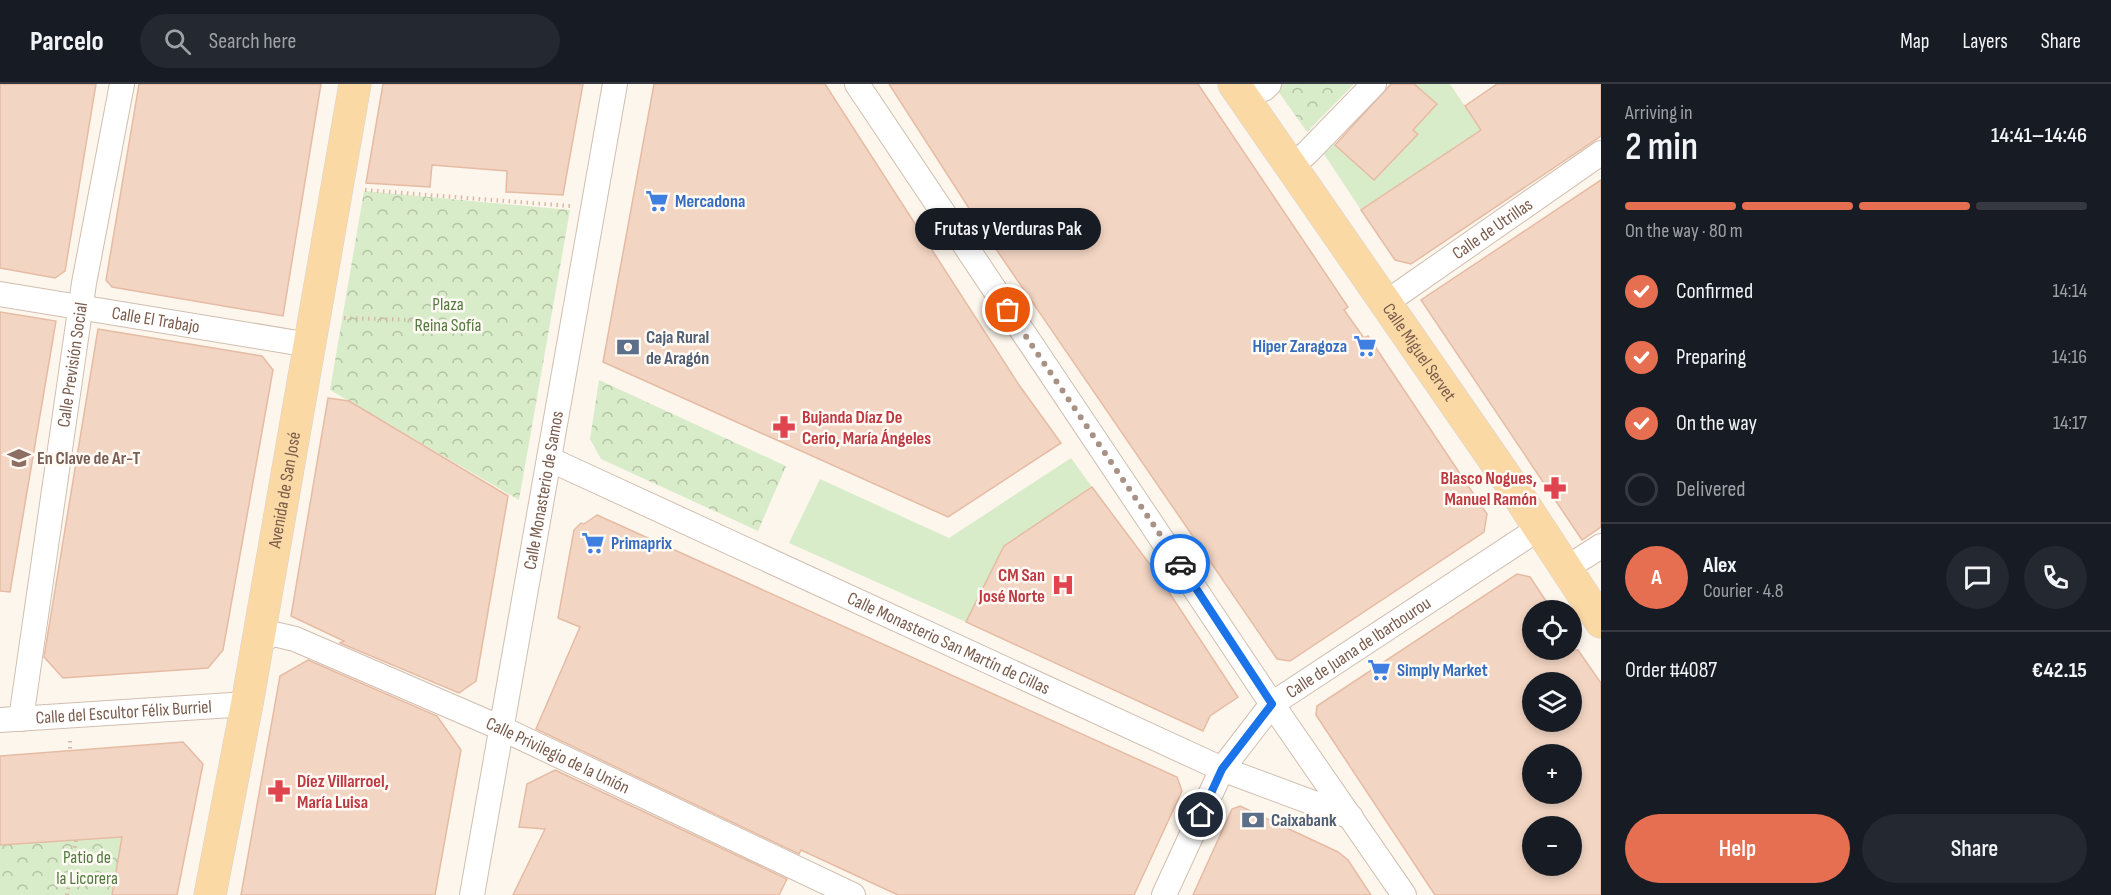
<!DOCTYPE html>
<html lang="en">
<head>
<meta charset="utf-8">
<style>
  :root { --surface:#171b24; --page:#242831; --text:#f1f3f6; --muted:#9ea1a6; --line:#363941; --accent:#e76f51 }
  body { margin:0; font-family:"Sofia Sans Condensed",sans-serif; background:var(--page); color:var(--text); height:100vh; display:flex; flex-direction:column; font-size:22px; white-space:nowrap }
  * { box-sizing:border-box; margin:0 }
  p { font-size:20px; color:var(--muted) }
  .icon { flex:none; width:33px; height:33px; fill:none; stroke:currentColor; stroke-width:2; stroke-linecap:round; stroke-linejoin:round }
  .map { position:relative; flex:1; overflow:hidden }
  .sheet { display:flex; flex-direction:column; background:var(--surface); width:510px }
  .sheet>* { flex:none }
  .tools { position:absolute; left:1522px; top:516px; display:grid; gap:12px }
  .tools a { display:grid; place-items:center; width:60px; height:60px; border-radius:50%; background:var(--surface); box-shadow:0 3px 9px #0003; font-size:30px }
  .pin { position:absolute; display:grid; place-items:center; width:51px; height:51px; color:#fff; margin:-26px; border:3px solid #fff; border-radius:50%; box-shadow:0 2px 6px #0007 }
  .courier { position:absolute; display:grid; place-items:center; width:60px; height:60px; margin:-30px; border:4px solid #1a73e8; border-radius:50%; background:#fff; color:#222; box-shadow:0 2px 8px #0007 }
  .bubble { position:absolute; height:42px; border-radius:21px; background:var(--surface); box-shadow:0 3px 9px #0003; font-size:20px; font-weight:600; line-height:42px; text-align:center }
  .summary em { font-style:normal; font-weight:600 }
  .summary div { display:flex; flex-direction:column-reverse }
  .summary { display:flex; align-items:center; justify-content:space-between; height:102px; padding:0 24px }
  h1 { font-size:39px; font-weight:600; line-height:45px }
  .bar { display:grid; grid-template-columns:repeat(4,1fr); gap:9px 6px; align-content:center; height:72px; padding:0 24px }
  .bar i { height:8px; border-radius:4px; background:var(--line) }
  .bar .on { background:var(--accent) }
  .bar p { grid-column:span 4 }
  .line { display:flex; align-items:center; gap:15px; padding:0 24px; border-top:2px solid var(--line) }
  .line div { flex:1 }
  .round { display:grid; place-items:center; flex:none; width:63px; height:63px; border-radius:32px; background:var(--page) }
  ol { padding:0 24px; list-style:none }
  li { display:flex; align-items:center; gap:18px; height:66px }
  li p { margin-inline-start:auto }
  li .icon { padding:6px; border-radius:50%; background:var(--accent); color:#fff; stroke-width:4 }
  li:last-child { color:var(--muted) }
  li i { width:33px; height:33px; border:3px solid var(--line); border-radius:50% }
  .action { display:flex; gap:12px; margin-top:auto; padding:12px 24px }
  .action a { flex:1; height:69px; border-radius:36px; background:var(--accent); color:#fff; font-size:24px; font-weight:600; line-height:69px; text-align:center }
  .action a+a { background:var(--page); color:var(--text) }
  header { display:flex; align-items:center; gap:36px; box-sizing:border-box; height:84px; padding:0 30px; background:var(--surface); border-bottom:2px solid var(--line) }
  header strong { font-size:28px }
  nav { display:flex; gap:33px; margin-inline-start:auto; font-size:21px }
  .search { width:420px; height:54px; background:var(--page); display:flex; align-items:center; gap:15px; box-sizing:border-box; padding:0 21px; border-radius:33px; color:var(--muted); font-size:22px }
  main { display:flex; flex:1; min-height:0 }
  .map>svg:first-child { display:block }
  .green { fill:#d8ecc9 }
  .park { fill:url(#park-crowns) }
  .building { fill:#f3d5c3; stroke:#e6bba3; stroke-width:1.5; fill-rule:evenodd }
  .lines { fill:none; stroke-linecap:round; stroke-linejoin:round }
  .minor-casing { stroke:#d1beb0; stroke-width:26 }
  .major-casing { stroke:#dad1cd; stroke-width:33 }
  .path { stroke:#d9b8a5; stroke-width:4; stroke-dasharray:1.5 4.5; stroke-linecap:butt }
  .minor { stroke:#fff; stroke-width:24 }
  .major { stroke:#fbd9a5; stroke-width:32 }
  .done { stroke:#a89285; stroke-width:6; stroke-dasharray:0 10.8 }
  .route { stroke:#1a73e8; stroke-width:8 }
  .labels { text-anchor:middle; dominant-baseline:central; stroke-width:5; stroke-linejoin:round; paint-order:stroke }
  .shop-label { font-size:18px; font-weight:bold; fill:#366cbe; stroke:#fffaf3; text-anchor:start }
  .street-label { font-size:18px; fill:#7a5c4d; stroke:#fffaf3 }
  .park-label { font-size:18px; fill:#537a41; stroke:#fffaf3 }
  .service-label { font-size:18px; font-weight:bold; fill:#4e5e75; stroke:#fffaf3; text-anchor:start }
  .health-label { font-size:18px; font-weight:bold; fill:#be3a42; stroke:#fffaf3; text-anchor:start }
  .education-label { font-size:18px; font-weight:bold; fill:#785e54; stroke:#fffaf3; text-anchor:start }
</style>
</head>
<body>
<header>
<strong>Parcelo</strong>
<div class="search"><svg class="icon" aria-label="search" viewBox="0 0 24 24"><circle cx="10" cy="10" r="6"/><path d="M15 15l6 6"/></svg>Search here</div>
<nav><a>Map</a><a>Layers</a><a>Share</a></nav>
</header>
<main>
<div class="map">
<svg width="1601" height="811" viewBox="0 0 1601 811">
  <defs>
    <pattern id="park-crowns" width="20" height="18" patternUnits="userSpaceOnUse" patternTransform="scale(1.5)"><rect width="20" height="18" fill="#d8ecc9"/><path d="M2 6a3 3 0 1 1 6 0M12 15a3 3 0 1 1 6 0" fill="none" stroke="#b4c2a5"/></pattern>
  </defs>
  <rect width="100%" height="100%" fill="#fdf6ec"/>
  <g class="green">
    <path d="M1414 0H1450L1481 46 1361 126 1324 70 1334 60 1369 92 1393 68 1417 50 1413 46 1437 21Z"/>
    <path d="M1071 374 1092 403 1004 462 966 538 789 459 820 395 949 454Z"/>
  </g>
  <g class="park">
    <path d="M1273 0H1354L1307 48Z"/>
    <path d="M364 107 570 126 519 416 330 306Z"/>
    <path d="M599 296 786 382 758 447 601 375 590 355Z"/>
    <path d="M122 753 112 811H0V761Z"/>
  </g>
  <g class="building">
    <path d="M0 0H96L65 187 55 194 0 184Z"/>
    <path d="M139 0H321L283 232 112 203 106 196Z"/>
    <path d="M383 0H583L563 111 506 108 507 87 432 81 430 103 366 99Z"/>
    <path d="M654 0H825L1019 301 1061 359 948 433 603 278Z"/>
    <path d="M889 0H1198L1348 223 1344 226 1364 254 1368 252 1487 430 1484 448 1290 577 1277 575 985 149Z"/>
    <path d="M1391 0H1414L1437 20 1413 46 1418 50 1374 96 1335 61Z"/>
    <path d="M1497 0H1601V52L1411 180 1395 176 1361 126 1481 46 1465 22Z"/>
    <path d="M1601 96V443L1582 456 1421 216Z"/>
    <path d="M0 228 56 237 10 508 0 507Z"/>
    <path d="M98 245 262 272 273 286 223 566 208 584 63 594 44 573Z"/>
    <path d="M328 314 349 317 508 412 476 597 459 609 340 559 344 557 291 532Z"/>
    <path d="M1092 403 1157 490 1238 613 1210 632 1203 647 966 538 1004 462Z"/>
    <path d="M597 431 1177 693 1182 707 1134 811H898L801 766 799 770 536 645 580 543 558 534 574 446 581 439 584 440Z"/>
    <path d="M1517 490 1530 493 1552 526H1533V566H1578L1601 599V811H1435L1316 631 1317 622ZM1533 598H1572V638H1533ZM1533 670H1572V710H1533ZM1533 742H1572V782H1533Z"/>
    <path d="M308 576 437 632 461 666 435 811H241L280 592Z"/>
    <path d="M183 658 203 680 177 811H112L122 753 0 761V672Z"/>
    <path d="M555 686 787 795 779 811H513L545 745 519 743 527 700Z"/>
    <path d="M1240 722 1338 768 1348 776 1371 811H1193L1232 725Z"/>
  </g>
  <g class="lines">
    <g class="minor-casing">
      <g id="minor">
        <path d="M857 0 1272 620 1404 811"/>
        <path d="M1264 5 1269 0"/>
        <path d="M1292 81 1307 69 1374 0"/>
        <path id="s1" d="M0 210 310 261"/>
        <path id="s2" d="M1384 220 1601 69"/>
        <path id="s3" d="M549 375 1222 685 1351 733"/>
        <path d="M1565 485 1601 462"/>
        <path id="s4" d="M258 558 274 550 295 555 501 644 853 811"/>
        <path id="s5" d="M21 635 84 199 122 0"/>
        <path id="s6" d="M0 636 247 620"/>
        <path id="s7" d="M472 811 615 0"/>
        <path id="s8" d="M1164 811 1222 685 1272 620 1538 445"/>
      </g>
    </g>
    <g class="major-casing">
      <g id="major">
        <path id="s9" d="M1234 0 1506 393 1601 538"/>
        <path id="s10" d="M210 811 247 620 355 0"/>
      </g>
    </g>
    <g class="path">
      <path d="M365 106 570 122"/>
      <path d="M344 234 415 236"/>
      <path d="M70 657V666"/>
      <path d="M67 811 76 756"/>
    </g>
    <use href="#minor" class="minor"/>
    <use href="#major" class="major"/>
  </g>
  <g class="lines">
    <path class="done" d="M1008 226 1180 480"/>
    <path class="route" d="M1180 480 1272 620 1222 685 1201 731"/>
  </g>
  <defs>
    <g id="supermarket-bare" transform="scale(1.8)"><path d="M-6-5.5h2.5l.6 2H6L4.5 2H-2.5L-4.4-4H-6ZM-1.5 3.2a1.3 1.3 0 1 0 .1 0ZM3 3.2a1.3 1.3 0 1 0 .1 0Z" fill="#3f7fe0" stroke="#fffaf3" stroke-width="2.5" paint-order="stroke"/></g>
    <g id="bank-bare" transform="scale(1.8)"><path d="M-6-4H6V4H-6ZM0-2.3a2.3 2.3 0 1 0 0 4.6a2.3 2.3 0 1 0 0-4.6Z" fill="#5c6f8a" stroke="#fffaf3" stroke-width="2.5" paint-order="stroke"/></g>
    <g id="pharmacy-bare" transform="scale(1.8)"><path d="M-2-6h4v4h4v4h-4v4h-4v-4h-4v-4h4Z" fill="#e0444e" stroke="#fffaf3" stroke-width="2.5" paint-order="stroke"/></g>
    <g id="school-bare" transform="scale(1.8)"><path d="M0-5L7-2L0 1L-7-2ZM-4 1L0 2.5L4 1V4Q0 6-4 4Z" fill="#8d6e63" stroke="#fffaf3" stroke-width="2.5" paint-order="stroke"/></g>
    <g id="hospital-bare" transform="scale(1.8)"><path d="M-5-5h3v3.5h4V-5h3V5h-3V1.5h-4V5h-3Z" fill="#e0444e" stroke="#fffaf3" stroke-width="2.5" paint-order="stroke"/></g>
  </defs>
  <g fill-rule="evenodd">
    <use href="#supermarket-bare" x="657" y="117"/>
    <use href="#supermarket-bare" x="1365" y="262"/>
    <use href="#bank-bare" x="628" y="263"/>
    <use href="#pharmacy-bare" x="784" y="343"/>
    <use href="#school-bare" x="19" y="374"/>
    <use href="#pharmacy-bare" x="1555" y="404"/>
    <use href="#supermarket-bare" x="593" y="459"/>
    <use href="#hospital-bare" x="1063" y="501"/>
    <use href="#supermarket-bare" x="1379" y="586"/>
    <use href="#pharmacy-bare" x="279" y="707"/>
    <use href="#bank-bare" x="1253" y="736"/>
  </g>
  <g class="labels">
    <g class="shop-label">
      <text x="675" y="117">Mercadona</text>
      <text x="1347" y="262" text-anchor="end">Hiper Zaragoza</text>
      <text x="611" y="459">Primaprix</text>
      <text x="1397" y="586">Simply Market</text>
    </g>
    <g class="street-label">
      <text stroke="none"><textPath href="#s2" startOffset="132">Calle de Utrillas</textPath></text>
      <text stroke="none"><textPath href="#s1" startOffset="158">Calle El Trabajo</textPath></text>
      <text stroke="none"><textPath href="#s9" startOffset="326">Calle Miguel Servet</textPath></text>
      <text stroke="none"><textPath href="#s5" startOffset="358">Calle Previsión Social</textPath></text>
      <text stroke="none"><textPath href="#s7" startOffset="411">Calle Monasterio de Samos</textPath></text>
      <text stroke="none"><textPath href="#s10" startOffset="412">Avenida de San José</textPath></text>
      <text stroke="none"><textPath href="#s3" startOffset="440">Calle Monasterio San Martín de Cillas</textPath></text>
      <text stroke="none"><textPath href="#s8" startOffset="324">Calle de Juana de Ibarbourou</textPath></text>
      <text stroke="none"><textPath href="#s6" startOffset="124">Calle del Escultor Félix Burriel</textPath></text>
      <text stroke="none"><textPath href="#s4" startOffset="327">Calle Privilegio de la Unión</textPath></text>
    </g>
    <g class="park-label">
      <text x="448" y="220">Plaza<tspan x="448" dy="21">Reina Sofía</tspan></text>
      <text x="87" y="773">Patio de<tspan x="87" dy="21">la Licorera</tspan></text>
    </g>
    <g class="service-label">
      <text x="646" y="253">Caja Rural<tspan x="646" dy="21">de Aragón</tspan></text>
      <text x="1271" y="736">Caixabank</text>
    </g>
    <g class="health-label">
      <text x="802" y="333">Bujanda Díaz De<tspan x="802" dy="21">Cerio, María Ángeles</tspan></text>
      <text x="1537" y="394" text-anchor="end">Blasco Nogues,<tspan x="1537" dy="21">Manuel Ramón</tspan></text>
      <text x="1045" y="491" text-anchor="end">CM San<tspan x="1045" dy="21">José Norte</tspan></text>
      <text x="297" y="697">Díez Villarroel,<tspan x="297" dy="21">María Luisa</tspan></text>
    </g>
    <g class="education-label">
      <text x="37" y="374">En Clave de Ar-T</text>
    </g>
  </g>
</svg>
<div class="tools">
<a><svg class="icon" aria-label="locate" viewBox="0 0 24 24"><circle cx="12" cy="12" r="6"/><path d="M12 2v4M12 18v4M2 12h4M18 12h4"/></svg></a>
<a><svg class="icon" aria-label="layers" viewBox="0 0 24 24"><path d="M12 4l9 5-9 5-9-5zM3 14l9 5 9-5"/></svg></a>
<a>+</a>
<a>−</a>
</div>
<div class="pin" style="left:1008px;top:226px;background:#ea580c"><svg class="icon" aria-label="bag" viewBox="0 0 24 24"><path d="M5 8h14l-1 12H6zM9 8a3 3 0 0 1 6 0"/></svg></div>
<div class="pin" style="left:1201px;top:731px;background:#1f2937"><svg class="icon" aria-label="home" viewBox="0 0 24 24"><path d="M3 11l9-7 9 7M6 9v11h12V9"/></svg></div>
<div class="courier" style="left:1180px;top:480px"><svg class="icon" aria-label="car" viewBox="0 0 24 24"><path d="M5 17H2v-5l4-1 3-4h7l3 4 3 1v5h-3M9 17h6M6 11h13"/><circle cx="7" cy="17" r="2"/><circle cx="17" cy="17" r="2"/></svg></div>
<div class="bubble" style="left:915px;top:124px;width:186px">Frutas y Verduras Pak</div>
</div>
<section class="sheet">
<div class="summary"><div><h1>2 min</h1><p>Arriving in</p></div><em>14:41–14:46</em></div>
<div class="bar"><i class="on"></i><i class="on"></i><i class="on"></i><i></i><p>On the way · 80 m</p></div>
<ol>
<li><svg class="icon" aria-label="check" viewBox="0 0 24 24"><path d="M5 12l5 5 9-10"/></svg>Confirmed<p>14:14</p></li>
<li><svg class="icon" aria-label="check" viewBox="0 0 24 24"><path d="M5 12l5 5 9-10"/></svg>Preparing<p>14:16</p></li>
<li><svg class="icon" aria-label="check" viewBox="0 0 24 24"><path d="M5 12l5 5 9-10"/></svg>On the way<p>14:17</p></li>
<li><i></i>Delivered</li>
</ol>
<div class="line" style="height:108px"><b class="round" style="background:var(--accent);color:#fff">A</b><div><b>Alex</b><p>Courier · 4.8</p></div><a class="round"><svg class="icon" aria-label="chat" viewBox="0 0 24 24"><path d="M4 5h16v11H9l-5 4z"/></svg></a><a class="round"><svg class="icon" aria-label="phone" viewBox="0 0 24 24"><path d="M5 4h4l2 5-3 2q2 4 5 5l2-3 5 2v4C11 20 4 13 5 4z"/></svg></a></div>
<div class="line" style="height:78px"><div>Order #4087</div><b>€42.15</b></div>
<div class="action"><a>Help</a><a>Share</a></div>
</section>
</main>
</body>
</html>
